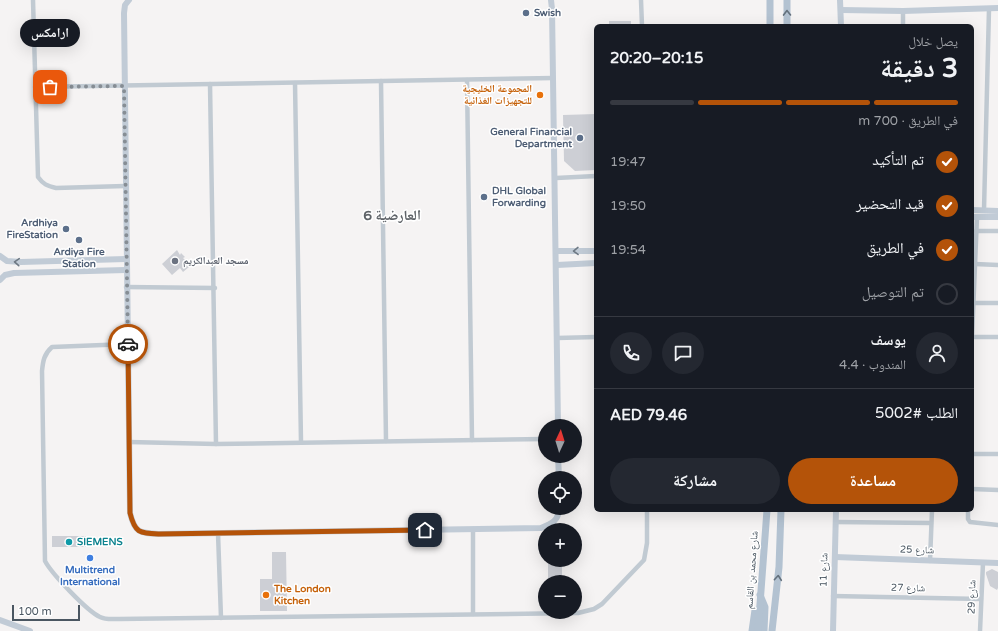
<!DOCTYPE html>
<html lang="ar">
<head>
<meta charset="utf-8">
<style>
  :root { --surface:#171b24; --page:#242831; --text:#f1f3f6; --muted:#9ea1a6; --line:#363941; --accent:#b45309 }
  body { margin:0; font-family:"Varela Round","Noto Naskh Arabic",sans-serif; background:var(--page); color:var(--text); direction:rtl; height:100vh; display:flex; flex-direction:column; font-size:15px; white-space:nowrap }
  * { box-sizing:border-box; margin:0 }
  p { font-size:13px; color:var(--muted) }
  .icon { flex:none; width:22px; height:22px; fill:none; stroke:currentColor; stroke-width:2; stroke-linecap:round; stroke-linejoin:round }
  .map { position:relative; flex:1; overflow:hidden; direction:ltr }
  .sheet { position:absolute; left:594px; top:24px; width:380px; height:488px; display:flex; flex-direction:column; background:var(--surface); border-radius:6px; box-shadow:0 4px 16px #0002; direction:rtl }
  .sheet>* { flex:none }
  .needle { width:26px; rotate:4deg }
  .fabs { position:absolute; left:538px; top:419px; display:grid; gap:8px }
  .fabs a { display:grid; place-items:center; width:44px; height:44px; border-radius:50%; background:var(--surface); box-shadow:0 4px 16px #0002; font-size:20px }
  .scale { position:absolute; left:12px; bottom:10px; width:68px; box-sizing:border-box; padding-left:4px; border:2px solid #4a5661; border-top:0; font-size:11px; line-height:14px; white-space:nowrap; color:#4a5661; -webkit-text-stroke:3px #fff; paint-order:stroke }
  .pin { position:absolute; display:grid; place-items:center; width:34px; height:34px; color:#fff; margin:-17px; border-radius:8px; box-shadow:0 2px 6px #0006 }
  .courier { position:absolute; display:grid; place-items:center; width:40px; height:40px; margin:-20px; border:3px solid #b45309; border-radius:50%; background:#fff; color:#222; box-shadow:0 1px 5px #0007 }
  .bubble { position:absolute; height:28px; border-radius:14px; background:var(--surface); box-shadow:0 4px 16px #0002; font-size:13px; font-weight:700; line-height:28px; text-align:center; direction:rtl }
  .overview em { font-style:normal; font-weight:700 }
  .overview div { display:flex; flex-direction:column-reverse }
  .overview { display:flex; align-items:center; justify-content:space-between; height:68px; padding:0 16px }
  h1 { font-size:26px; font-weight:700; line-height:30px }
  .bar { display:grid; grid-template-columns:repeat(4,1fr); gap:6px 4px; align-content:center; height:48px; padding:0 16px }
  .bar i { height:5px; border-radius:3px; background:var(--line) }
  .bar .selected { background:var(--accent) }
  .bar p { grid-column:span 4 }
  .line { display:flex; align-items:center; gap:10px; padding:0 16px; border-top:1px solid var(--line) }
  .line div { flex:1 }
  .round { display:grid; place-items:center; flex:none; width:42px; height:42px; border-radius:21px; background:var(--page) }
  ol { padding:0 16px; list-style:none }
  li { display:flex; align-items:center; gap:12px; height:44px }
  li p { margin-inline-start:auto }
  li .icon { padding:4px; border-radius:50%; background:var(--accent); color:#fff; stroke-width:4 }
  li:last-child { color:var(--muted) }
  li i { width:22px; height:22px; border:2px solid var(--line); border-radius:50% }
  .primary-button { display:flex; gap:8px; margin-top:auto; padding:8px 16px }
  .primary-button a { flex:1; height:46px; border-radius:24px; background:var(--accent); color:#fff; font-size:16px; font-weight:700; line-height:46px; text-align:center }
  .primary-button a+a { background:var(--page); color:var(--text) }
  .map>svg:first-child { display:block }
  .building { fill:#cdcfd5 }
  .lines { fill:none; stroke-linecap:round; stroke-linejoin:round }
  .street { stroke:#c1cad2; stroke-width:4.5 }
  .secondary { stroke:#c1cbd6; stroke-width:6 }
  .primary { stroke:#b3c2d1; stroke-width:7 }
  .oneway { stroke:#64717d }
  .oneway2 { stroke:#6e7984 }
  .done { stroke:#868d94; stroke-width:4; stroke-dasharray:0 7.2 }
  .route { stroke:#b45309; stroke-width:5 }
  .service-dot { fill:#5c6f8a; stroke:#fff; stroke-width:1.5 }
  .food-dot { fill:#e8710a; stroke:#fff; stroke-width:1.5 }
  .worship-dot { fill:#6b7280; stroke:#fff; stroke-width:1.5 }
  .culture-dot { fill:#0f9aa8; stroke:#fff; stroke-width:1.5 }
  .shop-dot { fill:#3f7fe0; stroke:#fff; stroke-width:1.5 }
  .labels { text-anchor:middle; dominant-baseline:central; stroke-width:3; stroke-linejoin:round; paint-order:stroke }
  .service-label { font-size:10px; font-weight:bold; fill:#4e5e75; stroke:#fff; text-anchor:start }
  .food-label { font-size:10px; font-weight:bold; fill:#c56008; stroke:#fff; text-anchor:end }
  .worship-label { font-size:10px; font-weight:bold; fill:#5b616d; stroke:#fff; text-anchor:start }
  .culture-label { font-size:10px; font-weight:bold; fill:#0d838f; stroke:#fff; text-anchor:start }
  .street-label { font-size:10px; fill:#4a5661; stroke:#fff }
  .shop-label { font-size:10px; font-weight:bold; fill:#366cbe; stroke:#fff }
  .district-label { font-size:14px; font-weight:bold; fill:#5f6368; stroke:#fff }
</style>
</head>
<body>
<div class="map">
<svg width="998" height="631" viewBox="0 0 998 631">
  <rect width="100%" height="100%" fill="#f5f3f3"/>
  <g class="building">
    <rect x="609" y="21" width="22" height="5"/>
    <path d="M596 114V170L575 171 564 161 563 115Z"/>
    <path d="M177 250 180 255 181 253 185 257 183 258 189 264V267L183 272 180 268 172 275 162 264Z"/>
    <rect x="52" y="536" width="34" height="11"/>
    <path d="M272 552H286L287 611H260V579H272Z"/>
    <rect x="548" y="560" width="14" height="22"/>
    <path d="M992 569 998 572V588L997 590 990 586 986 574V572Z"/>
  </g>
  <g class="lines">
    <g class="street">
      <path d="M33 0 38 177C43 184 47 186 56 188L125 186"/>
      <path d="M641 0 642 26"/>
      <path d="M903 26V11"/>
      <path d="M467 80 472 440"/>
      <path d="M381 81 386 441"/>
      <path d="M295 83 301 442"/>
      <path d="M210 84 216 444"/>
      <path d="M35 87 553 78"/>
      <path d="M556 178 596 176"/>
      <path d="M984 210 989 9"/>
      <path d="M976 231H998"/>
      <path d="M975 264 998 265"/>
      <path d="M126 287 215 288"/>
      <path d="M974 303H998"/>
      <path d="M972 337 977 217"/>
      <path d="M972 337H998"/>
      <path d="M557 338 596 337"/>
      <path d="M128 344 52 347C44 354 43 361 42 371L45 561C52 574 87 611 100 617 106 620 112 619 119 619L578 613 594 609 602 604 644 560 647 543V510"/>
      <path d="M129 442 216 444 545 439"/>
      <path d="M972 454H998"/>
      <path d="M972 489 998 490"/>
      <path d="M968 510V519L970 522 998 525"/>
      <path d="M836 522 931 523"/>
      <path d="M218 533 221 618"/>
      <path d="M930 561 932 510"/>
      <path d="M833 596 981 599"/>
      <path d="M473 614V529"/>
      <path d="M980 631 983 563"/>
    </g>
    <g class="secondary">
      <path d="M129 0 125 5 124 13 130 513C135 533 139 533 159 534L541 528C551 524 559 521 559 508"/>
      <path d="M551 0 552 9 558 426"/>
      <path d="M840 0 841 26"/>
      <path d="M841 10 903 11 998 8"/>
      <path d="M972 210 998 211"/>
      <path d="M972 217H998"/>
      <path d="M557 251H596"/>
      <path d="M0 256 7 261 21 262 126 259"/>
      <path d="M557 265 596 263"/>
      <path d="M0 280 5 275 14 273 126 270"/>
      <path d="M558 456 559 478"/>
      <path d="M835 557 998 563"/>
      <path d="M0 620 30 631"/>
      <path d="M833 631 836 510"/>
    </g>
    <g class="primary">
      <path d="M770 0V26"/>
      <path d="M787 0V26"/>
      <path d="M760 595 765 607 764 631"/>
      <path d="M752 631 755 610"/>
      <path d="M758 631 767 510"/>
      <path d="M772 631 779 567 781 510"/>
    </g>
  </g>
  <defs><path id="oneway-chevron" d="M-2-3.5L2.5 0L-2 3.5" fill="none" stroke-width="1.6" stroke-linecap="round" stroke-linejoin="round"/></defs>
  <g class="oneway">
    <use href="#oneway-chevron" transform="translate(787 13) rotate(-91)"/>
    <use href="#oneway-chevron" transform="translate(778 578) rotate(-85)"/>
  </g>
  <g class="oneway2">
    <use href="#oneway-chevron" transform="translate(576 251) rotate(179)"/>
    <use href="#oneway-chevron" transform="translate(17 262) rotate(-176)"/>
  </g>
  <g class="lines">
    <path class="done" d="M50 87 124 86 128 344"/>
    <path class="route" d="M128 344 130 513C135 533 139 533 159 534L425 530"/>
  </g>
  <g class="service-dot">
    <circle cx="526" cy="13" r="4"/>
    <circle cx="580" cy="138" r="4"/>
    <circle cx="484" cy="197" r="4"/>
    <circle cx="66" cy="229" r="4"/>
    <circle cx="79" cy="240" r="4"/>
  </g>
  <g class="food-dot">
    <circle cx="540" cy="95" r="4"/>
    <circle cx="266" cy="595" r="4"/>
  </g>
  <circle class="worship-dot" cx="175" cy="261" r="4"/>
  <circle class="culture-dot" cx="69" cy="542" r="4"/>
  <circle class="shop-dot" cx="90" cy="558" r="4"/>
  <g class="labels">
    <g class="service-label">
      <text x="534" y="13">Swish</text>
      <text x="572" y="132" text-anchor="end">General Financial<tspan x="572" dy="12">Department</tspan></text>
      <text x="492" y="191">DHL Global<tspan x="492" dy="12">Forwarding</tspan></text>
      <text x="58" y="223" text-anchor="end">Ardhiya<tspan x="58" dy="12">FireStation</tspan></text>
      <text x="79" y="252" text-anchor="middle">Ardiya Fire<tspan x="79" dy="12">Station</tspan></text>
    </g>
    <g class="food-label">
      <text x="532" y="89">المجموعة الخليجية<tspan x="532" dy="12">للتجهيزات الغذائية</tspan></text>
      <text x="274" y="589" text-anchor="start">The London<tspan x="274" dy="12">Kitchen</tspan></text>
    </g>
    <g class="worship-label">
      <text x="183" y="261">مسجد العبدالكريم</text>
    </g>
    <g class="culture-label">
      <text x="77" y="542">SIEMENS</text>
    </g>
    <g class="street-label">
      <text transform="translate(917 550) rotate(2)">شارع 25</text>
      <text transform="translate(752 570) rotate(-86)">شارع محمد بن القاسم</text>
      <text transform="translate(824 570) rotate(-88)">شارع 11</text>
      <text transform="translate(908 588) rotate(1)">شارع 27</text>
      <text transform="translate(972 597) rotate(-88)">شارع 29</text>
    </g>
    <g class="shop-label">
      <text x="90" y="570">Multitrend<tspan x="90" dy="12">International</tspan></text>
    </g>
    <g class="district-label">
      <text x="392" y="215">العارضية 6</text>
    </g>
  </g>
</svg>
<div class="fabs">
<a><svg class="needle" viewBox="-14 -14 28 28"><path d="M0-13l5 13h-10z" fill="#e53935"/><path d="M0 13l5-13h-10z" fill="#9ea1a6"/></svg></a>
<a><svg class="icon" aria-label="locate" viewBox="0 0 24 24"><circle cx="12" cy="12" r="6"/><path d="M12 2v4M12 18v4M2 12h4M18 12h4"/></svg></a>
<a>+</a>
<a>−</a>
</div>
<div class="scale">100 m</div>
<div class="pin" style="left:50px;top:87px;background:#ea580c"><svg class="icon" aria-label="bag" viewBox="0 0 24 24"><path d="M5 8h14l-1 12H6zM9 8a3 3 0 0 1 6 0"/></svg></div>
<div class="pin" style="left:425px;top:530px;background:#1f2937"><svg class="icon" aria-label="home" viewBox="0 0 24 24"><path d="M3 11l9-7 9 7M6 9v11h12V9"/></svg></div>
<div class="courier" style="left:128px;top:344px"><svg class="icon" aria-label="car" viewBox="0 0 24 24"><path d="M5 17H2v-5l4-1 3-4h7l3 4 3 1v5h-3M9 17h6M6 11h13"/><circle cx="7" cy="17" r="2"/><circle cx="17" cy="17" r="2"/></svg></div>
<div class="bubble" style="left:20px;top:19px;width:60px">ارامكس</div>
<section class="sheet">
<div class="overview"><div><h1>3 دقيقة</h1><p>يصل خلال</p></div><em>20:15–20:20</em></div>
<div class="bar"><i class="selected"></i><i class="selected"></i><i class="selected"></i><i></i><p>في الطريق · 700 m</p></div>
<ol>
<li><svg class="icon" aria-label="check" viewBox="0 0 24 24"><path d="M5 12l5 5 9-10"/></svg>تم التأكيد<p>19:47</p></li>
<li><svg class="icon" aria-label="check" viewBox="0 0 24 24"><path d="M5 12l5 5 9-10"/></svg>قيد التحضير<p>19:50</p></li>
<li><svg class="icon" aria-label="check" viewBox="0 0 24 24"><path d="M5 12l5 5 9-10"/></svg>في الطريق<p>19:54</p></li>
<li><i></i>تم التوصيل</li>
</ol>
<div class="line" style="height:72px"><a class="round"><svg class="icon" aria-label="person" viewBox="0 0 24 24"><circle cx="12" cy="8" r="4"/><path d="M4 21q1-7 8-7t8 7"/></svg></a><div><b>يوسف</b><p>المندوب · 4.4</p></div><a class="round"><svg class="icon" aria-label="chat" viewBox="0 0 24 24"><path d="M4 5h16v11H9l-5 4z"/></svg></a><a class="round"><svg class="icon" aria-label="phone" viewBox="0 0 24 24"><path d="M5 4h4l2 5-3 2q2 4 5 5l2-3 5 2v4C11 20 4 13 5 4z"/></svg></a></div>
<div class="line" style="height:52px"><div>الطلب #5002</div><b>AED 79.46</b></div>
<div class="primary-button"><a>مساعدة</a><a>مشاركة</a></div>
</section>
</div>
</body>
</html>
